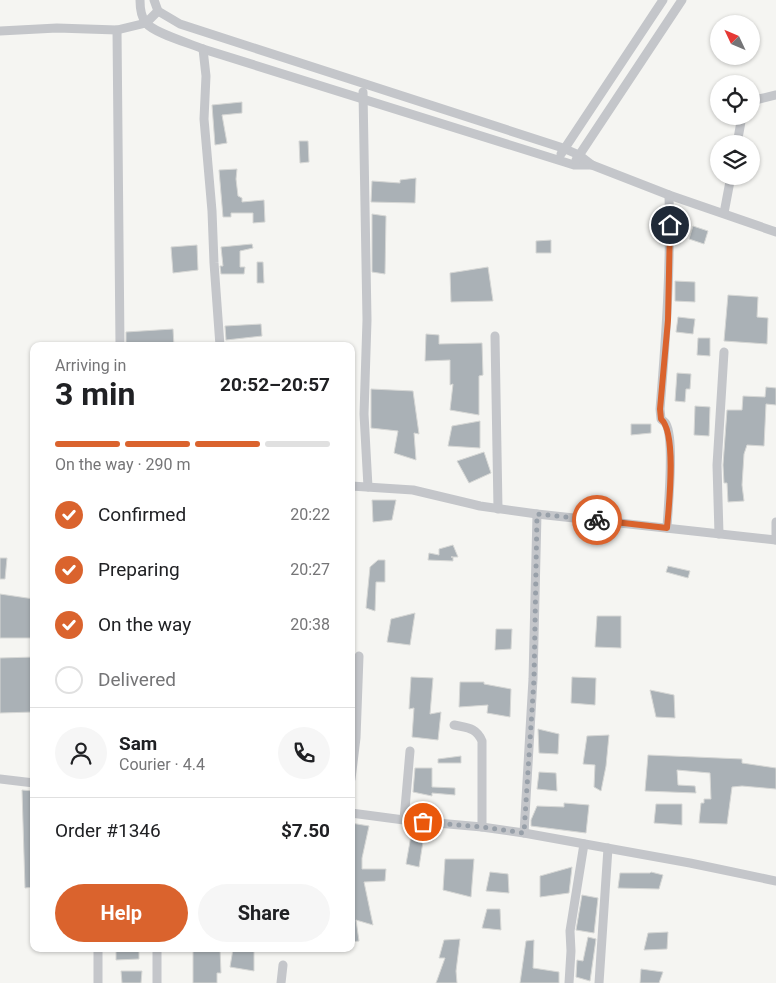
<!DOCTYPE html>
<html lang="en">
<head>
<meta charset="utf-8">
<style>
  :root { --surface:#fff; --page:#f6f6f6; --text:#202124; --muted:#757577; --line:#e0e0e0; --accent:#da632d }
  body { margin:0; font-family:Roboto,sans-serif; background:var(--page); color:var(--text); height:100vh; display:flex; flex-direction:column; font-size:19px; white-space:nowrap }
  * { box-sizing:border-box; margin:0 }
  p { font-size:16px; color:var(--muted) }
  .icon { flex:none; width:28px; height:28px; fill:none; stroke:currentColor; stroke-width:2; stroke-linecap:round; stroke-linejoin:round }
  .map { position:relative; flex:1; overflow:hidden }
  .panel { position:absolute; left:30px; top:342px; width:325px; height:610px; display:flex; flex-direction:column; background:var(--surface); border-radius:10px; box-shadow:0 1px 4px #0004 }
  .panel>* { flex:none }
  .needle { width:32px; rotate:314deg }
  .buttons { position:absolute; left:710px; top:15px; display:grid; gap:10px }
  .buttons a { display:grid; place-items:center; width:50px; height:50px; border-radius:50%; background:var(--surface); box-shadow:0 1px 4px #0004; font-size:25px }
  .pin { position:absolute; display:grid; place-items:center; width:42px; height:42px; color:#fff; margin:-21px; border:2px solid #fff; border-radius:50%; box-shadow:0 1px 5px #0007 }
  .courier { position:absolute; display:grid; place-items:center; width:50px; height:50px; margin:-25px; border:4px solid #da632d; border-radius:50%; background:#fff; color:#222; box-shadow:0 1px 6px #0007 }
  .headline em { font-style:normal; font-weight:700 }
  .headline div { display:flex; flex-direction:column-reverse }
  .headline { display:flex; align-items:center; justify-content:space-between; height:85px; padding:0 25px }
  h1 { font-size:32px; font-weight:700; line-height:38px }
  .bar { display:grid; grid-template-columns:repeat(4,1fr); gap:8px 5px; align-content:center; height:60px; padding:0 25px }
  .bar i { height:6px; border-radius:4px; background:var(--line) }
  .bar .on { background:var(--accent) }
  .bar p { grid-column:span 4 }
  .line { display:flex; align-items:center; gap:12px; padding:0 25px; border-top:1px solid var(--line) }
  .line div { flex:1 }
  .round { display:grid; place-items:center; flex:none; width:52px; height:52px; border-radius:26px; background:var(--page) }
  ol { padding:0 25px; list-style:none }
  li { display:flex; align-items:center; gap:15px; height:55px }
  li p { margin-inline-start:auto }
  li .icon { padding:5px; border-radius:50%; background:var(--accent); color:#fff; stroke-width:4 }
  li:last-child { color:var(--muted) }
  li i { width:28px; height:28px; border:2px solid var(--line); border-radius:50% }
  .button { display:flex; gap:10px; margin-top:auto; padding:10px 25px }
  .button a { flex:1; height:58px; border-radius:30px; background:var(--accent); color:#fff; font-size:20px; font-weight:700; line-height:58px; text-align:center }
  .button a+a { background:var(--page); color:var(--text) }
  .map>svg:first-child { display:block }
  .building { fill:#aab1b6; stroke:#d6d7d5 }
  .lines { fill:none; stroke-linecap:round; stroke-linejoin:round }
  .minor { stroke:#c4c6ca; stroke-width:9 }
  .done { stroke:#98a0a9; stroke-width:5; stroke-dasharray:0 9 }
  .route { stroke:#da632d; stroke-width:6 }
</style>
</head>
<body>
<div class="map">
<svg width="776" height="983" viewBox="0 0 776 983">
  <rect width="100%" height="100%" fill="#f5f5f2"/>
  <g class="building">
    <path d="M242 102V113L222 115 227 143 215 145 212 105Z"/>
    <path d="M299 141H308L309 162 300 163Z"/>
    <path d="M237 169 236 179 238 196 242 198V202L264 200 265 222 253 223V213H231V217H223L219 170Z"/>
    <path d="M416 178 415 203 371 202 372 181 400 183V180Z"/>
    <path d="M372 214 386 216 385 274 372 272Z"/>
    <path d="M693 226 708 231 704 244 689 239Z"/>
    <path d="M551 240V253H536V241Z"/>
    <path d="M252 244 253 248 240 251V267H245L244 274H221L220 266H223L221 247Z"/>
    <path d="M197 245 198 270 173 273 171 247Z"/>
    <path d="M257 262H263L264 283H257Z"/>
    <path d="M488 267 493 301 451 302 450 273Z"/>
    <path d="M675 281 695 282V302L675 301Z"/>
    <path d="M728 295 758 297 757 317 768 318 767 344 724 341Z"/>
    <path d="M678 317 695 319 693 334 676 332Z"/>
    <path d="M261 324 262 336 226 340 225 326Z"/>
    <path d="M173 329 174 346H126V332Z"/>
    <path d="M426 334 439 335V344L482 343 483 375 479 376V415L450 410 453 384 450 385V360L425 361Z"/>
    <path d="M698 338H710V356L697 355Z"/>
    <path d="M677 373 691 374 690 389H686L685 402 675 401Z"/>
    <path d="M766 387 776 388V405L766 404 764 446 747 445 744 454 742 485 744 501 728 502 727 483H724L723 465 727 410H742L743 396 765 397Z"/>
    <path d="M371 389 413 391 419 434 414 433 416 460 394 453 398 431 371 428Z"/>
    <path d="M695 406 710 407 709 436 694 435Z"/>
    <path d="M480 421V448L448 446 452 426Z"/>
    <path d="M631 424H651V433L631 435Z"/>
    <path d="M484 452 491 473 469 483 457 461Z"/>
    <path d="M372 500H396L392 520 373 522Z"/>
    <path d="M453 545 458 557H451H453V561L428 560 429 553 439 555V549Z"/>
    <path d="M0 558H7L5 579H0Z"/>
    <path d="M378 560H385V582H376L375 611 366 608 370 567Z"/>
    <path d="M668 566 690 571 688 578 666 572Z"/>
    <path d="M0 594 34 599V638H0Z"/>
    <path d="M415 613 410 645 387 642 391 619Z"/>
    <path d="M597 616H621V648L595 647Z"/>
    <path d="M496 629H512L511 649 495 650Z"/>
    <path d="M34 657V712L0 713V658Z"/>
    <path d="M411 677 433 678 430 714 441 712 438 740 412 737 414 708 409 709Z"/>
    <path d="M572 677 596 678 595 705 571 703Z"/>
    <path d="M460 682H484V684L511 689 510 717 487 713 488 705 459 707Z"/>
    <path d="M650 690 674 695 675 718 656 717Z"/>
    <path d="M538 729 559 734 558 754 539 753Z"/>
    <path d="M609 735 606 766 601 791 594 787 595 765 583 764 587 736Z"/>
    <path d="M648 755 742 759V763L776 768V789L742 786 732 787 727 824 699 823 701 803H704V799H711L710 773 677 770 678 785 695 786 696 793 645 791Z"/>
    <path d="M461 756V763H438V759Z"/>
    <path d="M415 768H432V787L455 788V795L432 793V796L413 792Z"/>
    <path d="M539 772 556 773 557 791 537 789Z"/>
    <path d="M22 790 34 791V887L25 888Z"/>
    <path d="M564 803 589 805 586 833 531 826V820L537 806 564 807Z"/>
    <path d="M656 804H682V825L654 823Z"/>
    <path d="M351 823 369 826 362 858V869H386L385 881 364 882 373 925 356 920 359 941 351 942Z"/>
    <path d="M425 829 419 867 406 864 412 830Z"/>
    <path d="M445 859H474L471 897 443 890Z"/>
    <path d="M572 867 569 893 540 897V876Z"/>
    <path d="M490 872 508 874 509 893 486 891Z"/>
    <path d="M651 872 663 875 659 889 618 888 620 873H650Z"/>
    <path d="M582 895 598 898 594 933 576 930Z"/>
    <path d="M487 909H500L501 930 482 928Z"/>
    <path d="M668 932 667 949 644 950 648 933Z"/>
    <path d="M588 937 596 939 590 981 576 977 577 960 583 961Z"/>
    <path d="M460 939 456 971 457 983H436L445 958H439L444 940Z"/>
    <path d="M534 940 533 968 559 972V983H520L526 941Z"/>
    <path d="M116 949H139V959L116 960Z"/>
    <path d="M193 949H220L221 973H217V983H193Z"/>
    <path d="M233 949H254V971L230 967Z"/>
    <path d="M641 969 663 972 659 983H640Z"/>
    <path d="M121 971H142L141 983H122Z"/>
  </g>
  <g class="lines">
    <g class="minor">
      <path d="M140 0C140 7 141 17 146 23 154 33 189 43 203 49L574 165H592"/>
      <path d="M154 0 158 11 180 24 563 148 579 155 592 165 669 195 776 232"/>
      <path d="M117 30 120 346"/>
      <path d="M0 31 57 28 117 30 146 23 158 11"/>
      <path d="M203 49 206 76 204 119 212 211 214 263 220 346"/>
      <path d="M363 92 367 320 364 414 368 487"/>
      <path d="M751 103 759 99 776 95"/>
      <path d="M737 144 742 116"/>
      <path d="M561 154 663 0"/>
      <path d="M576 160 682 0"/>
      <path d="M724 213 731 176"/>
      <path d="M495 336 498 509"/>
      <path d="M351 486 413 490 480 506 537 514 776 540"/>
      <path d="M667 528C668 507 675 440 666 424 665 422 663 421 661 419L660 409C666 337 671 266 669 195"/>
      <path d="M719 534 717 465 724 352"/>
      <path d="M776 540V522"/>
      <path d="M454 725C467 728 476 727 482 741V827"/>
      <path d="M0 779 34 783"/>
      <path d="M351 779 356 738 359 656"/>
      <path d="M351 813 404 820 482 827 524 833 690 863 776 881"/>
      <path d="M404 820 410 751"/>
      <path d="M524 833 533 679 537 514"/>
      <path d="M98 983V949"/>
      <path d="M157 983V949"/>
      <path d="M281 983 283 965"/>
      <path d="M569 983 571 951 570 931 584 844"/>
      <path d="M599 983 608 848"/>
    </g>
  </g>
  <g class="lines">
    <path class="done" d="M423 822 482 827 524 833 534 679 537 514 597 520"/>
    <path class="route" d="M597 520 667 528C669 505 677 433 661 419L660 409 668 320 670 225"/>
  </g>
</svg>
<div class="buttons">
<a><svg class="needle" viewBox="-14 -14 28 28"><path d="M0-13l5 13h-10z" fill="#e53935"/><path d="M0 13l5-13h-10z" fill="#757577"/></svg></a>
<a><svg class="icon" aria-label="locate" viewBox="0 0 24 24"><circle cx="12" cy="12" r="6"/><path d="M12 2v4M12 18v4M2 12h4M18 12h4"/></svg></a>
<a><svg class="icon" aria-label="layers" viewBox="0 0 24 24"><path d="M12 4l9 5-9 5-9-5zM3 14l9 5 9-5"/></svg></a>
</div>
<div class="pin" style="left:423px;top:822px;background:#ea580c"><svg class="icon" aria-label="bag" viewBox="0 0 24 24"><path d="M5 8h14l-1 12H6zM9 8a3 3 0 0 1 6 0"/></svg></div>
<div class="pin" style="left:670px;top:225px;background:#1f2937"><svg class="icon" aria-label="home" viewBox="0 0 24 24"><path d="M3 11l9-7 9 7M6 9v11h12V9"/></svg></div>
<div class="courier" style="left:597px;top:520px"><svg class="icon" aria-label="bike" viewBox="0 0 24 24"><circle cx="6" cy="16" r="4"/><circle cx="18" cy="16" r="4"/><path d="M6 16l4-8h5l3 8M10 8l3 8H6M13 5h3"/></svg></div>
<section class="panel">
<div class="headline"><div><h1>3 min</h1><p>Arriving in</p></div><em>20:52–20:57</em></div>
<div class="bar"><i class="on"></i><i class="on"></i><i class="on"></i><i></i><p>On the way · 290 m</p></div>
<ol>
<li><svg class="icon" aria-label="check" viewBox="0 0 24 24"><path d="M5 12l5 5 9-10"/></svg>Confirmed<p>20:22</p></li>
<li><svg class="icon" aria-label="check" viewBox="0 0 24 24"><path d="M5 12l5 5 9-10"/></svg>Preparing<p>20:27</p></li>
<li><svg class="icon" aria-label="check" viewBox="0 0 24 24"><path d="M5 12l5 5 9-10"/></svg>On the way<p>20:38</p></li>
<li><i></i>Delivered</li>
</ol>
<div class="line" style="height:90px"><a class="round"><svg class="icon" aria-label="person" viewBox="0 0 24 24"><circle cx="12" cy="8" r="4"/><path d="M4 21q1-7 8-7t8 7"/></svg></a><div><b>Sam</b><p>Courier · 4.4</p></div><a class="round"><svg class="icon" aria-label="phone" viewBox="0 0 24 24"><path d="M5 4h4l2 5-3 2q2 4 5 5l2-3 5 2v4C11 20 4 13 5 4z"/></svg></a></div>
<div class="line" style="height:65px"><div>Order #1346</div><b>$7.50</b></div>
<div class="button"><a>Help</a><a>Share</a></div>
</section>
</div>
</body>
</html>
